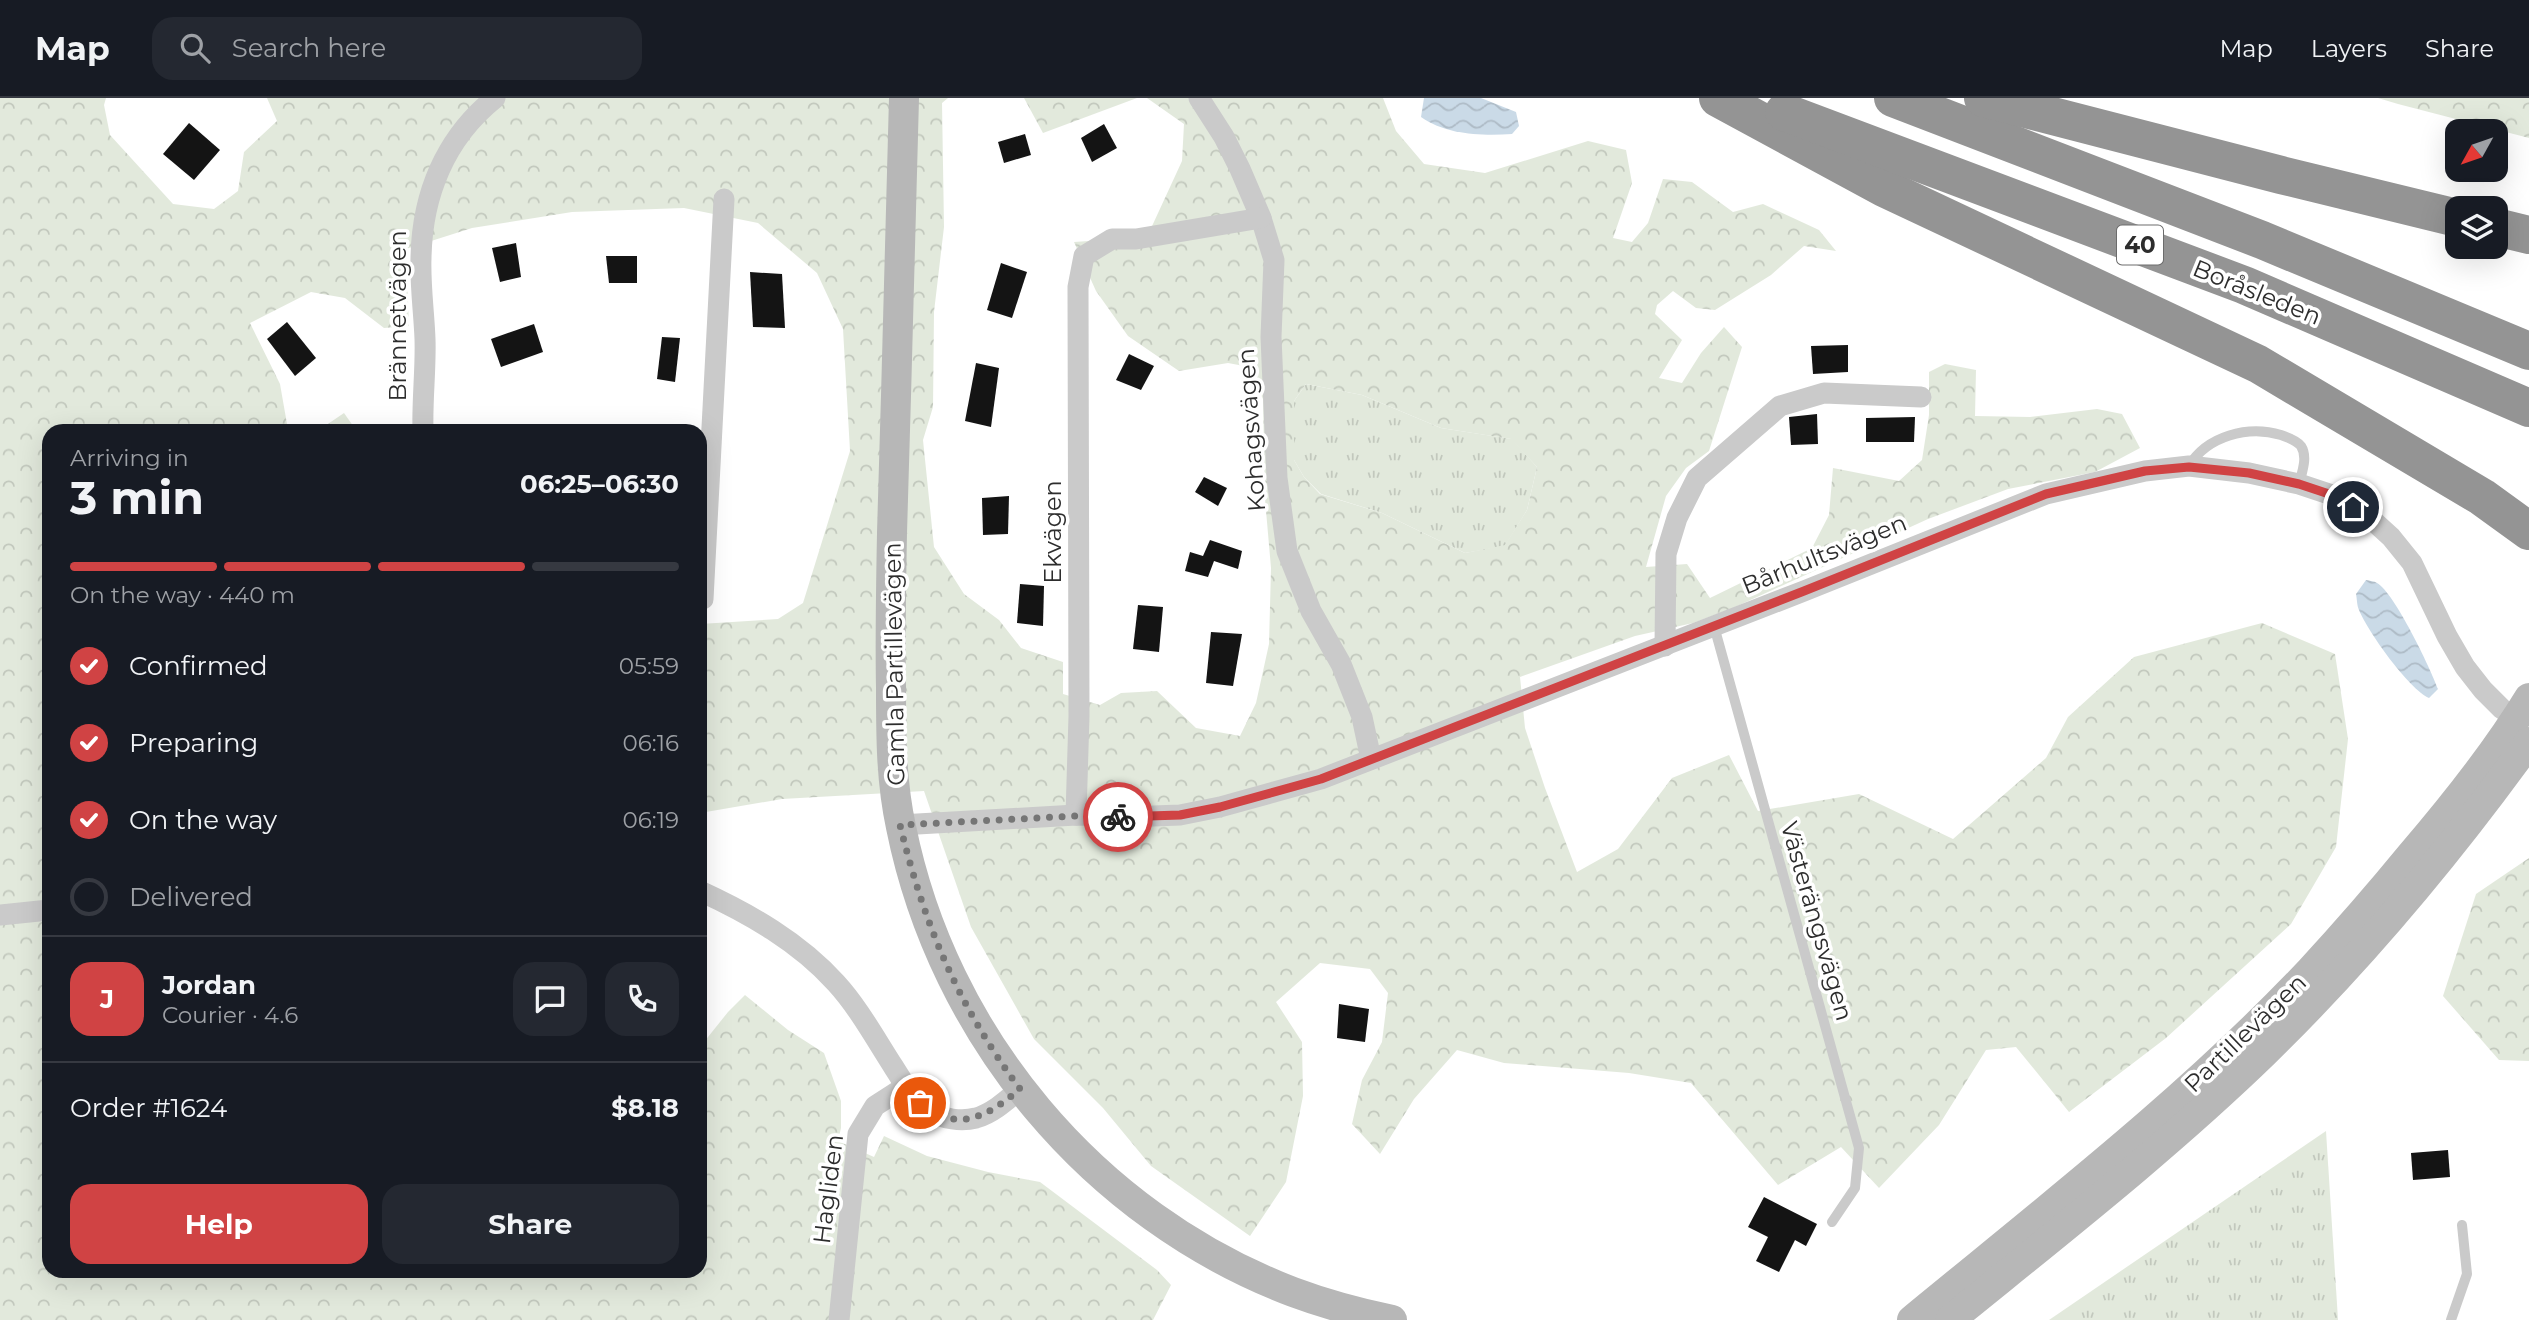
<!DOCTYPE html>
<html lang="en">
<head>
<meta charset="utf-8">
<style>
  :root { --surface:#171b24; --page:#242831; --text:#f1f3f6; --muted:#9ea1a6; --line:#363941; --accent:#d04344 }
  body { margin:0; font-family:Montserrat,sans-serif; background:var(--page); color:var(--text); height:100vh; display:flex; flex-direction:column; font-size:26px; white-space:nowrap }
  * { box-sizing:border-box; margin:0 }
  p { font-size:23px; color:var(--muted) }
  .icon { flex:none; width:38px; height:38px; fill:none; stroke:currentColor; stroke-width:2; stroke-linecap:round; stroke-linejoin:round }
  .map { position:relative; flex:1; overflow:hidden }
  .drawer { position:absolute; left:42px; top:326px; width:665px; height:854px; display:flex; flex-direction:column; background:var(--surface); border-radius:21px; box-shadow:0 7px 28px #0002 }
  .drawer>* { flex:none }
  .needle { width:46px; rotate:230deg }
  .buttons { position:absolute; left:2445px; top:21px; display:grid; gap:14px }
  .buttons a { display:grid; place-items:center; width:63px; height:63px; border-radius:14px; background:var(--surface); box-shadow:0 7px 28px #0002; font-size:35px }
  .pin { position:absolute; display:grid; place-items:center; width:60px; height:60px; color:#fff; margin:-30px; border:4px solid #fff; border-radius:50%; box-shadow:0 2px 7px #0007 }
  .courier { position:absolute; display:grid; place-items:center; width:70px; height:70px; margin:-35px; border:5px solid #d04344; border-radius:50%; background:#fff; color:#222; box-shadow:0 2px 9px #0007 }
  .head em { font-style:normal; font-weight:700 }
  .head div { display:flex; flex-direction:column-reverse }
  .head { display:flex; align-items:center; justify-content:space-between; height:119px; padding:0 28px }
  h1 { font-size:46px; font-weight:700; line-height:52px }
  .bar { display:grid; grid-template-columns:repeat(4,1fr); gap:10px 7px; align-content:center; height:84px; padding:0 28px }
  .bar i { height:9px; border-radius:5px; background:var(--line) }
  .bar .active { background:var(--accent) }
  .bar p { grid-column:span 4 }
  .line { display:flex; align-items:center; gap:18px; padding:0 28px; border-top:2px solid var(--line) }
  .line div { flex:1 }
  .round { display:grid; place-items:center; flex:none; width:74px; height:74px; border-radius:21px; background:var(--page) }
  ol { padding:0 28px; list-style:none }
  li { display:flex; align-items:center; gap:21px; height:77px }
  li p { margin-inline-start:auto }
  li .icon { padding:7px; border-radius:50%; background:var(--accent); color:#fff; stroke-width:4 }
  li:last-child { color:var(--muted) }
  li i { width:38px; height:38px; border:4px solid var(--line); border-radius:50% }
  .button { display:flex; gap:14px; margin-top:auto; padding:14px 28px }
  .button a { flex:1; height:80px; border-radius:21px; background:var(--accent); color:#fff; font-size:28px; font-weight:700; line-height:80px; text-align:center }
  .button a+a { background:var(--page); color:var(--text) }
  header { display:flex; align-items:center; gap:42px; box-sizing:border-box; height:98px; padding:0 35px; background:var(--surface); border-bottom:2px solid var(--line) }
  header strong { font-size:33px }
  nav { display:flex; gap:38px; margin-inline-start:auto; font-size:24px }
  .search { width:490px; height:63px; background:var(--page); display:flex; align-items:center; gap:18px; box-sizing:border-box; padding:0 24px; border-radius:21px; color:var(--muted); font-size:26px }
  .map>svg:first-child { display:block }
  .grass { fill:url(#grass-tufts) }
  .forest { fill:url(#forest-crowns); fill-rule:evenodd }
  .water { fill:url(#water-waves) }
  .building { fill:#141414 }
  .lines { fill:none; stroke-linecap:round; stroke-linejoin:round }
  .lane { stroke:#cacaca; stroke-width:10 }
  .street { stroke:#cacaca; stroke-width:21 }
  .secondary { stroke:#b7b7b7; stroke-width:30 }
  .highway { stroke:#949494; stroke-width:38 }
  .done { stroke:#767676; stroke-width:7; stroke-dasharray:0 12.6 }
  .route { stroke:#d04344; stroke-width:9 }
  .labels { text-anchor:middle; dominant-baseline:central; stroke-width:7; stroke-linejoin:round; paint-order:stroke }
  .shield { fill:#fff; stroke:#6c6c6c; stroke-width:2 }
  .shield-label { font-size:23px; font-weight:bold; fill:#2d2d2d }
  .street-label { font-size:24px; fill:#2d2d2d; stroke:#fff }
</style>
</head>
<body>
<header>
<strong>Map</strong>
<div class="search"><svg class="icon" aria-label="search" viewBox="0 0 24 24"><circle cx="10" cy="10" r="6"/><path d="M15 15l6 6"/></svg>Search here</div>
<nav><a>Map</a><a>Layers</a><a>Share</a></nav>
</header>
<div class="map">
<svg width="2529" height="1222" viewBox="0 0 2529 1222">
  <defs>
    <pattern id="grass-tufts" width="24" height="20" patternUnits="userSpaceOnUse" patternTransform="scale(1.75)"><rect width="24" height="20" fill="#e2e9dc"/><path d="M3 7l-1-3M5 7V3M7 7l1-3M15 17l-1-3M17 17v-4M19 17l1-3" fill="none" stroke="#c2c8bd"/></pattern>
    <pattern id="forest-crowns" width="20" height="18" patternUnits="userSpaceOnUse" patternTransform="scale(1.75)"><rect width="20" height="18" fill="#e2e9dc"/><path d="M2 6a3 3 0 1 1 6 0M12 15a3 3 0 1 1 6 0" fill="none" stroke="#c2c8bd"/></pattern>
    <pattern id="water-waves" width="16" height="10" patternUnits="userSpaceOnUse" patternTransform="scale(1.75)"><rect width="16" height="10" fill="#cadae7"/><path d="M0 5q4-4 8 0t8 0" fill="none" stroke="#aebbc6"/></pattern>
  </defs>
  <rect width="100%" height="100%" fill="#fff"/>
  <g class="grass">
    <path d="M1306 286 1362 297 1441 330 1512 341 1537 369 1527 412 1505 448 1465 455 1382 415 1321 396 1304 379 1294 362V303Z"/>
    <path d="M2326 1033 2338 1222H2049Z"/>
  </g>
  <g class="forest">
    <path d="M0 0H106L104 7 110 37 173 106 214 111 238 93 244 54 277 23 267 0H948L942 5 944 129 934 214 933 309 923 342 934 449 964 496 999 522 1021 550 1063 564V596L1100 607 1121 595 1157 593 1196 630 1240 638 1256 605 1269 546 1271 470 1265 401 1263 301 1252 277 1244 268 1228 265 1179 273 1128 238 1096 193 1074 144 1147 139 1182 63 1184 26 1147 0H1383L1396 33 1424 66 1485 75 1588 43 1626 52 1632 85 1613 140 1632 144 1648 125 1663 81 1692 84 1733 114 1763 106 1819 132 1836 153 1804 148 1771 177 1715 212 1696 210 1673 193 1657 207 1655 216 1682 242 1659 280 1682 285 1701 255 1724 229 1742 249 1709 353 1686 370 1666 398 1646 469 1687 466 1710 500 1812 450 1829 417 1833 370 1899 383 1922 362 1929 317V274L1945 266 1976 272 1975 318 2030 319 2097 311 2122 316 2140 350 2095 374 2008 391 1928 421 1733 510 1693 525 1635 538 1520 579 1525 630 1545 690 1577 774 1618 751 1672 680 1729 657 1758 713 1859 696 1953 741 2046 660 2068 619 2134 559 2262 525 2335 556 2348 641 2336 749 2291 826 2166 940 2069 1014 2016 949 1986 952 1939 1027 1879 1090 1841 1049 1778 1087 1691 985 1629 975 1504 965 1457 952 1414 1001 1380 1056 1352 1026 1362 982 1382 944 1388 895 1370 871 1320 865 1276 904 1302 944 1303 998 1286 1084 1250 1138 1151 1068 1103 1010 1034 941 971 829 924 693 782 701 700 715V526L778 521 803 505 850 353 843 231 817 175 758 125 684 110 572 114 472 130 406 151 409 228 384 230 345 200 311 194 250 225 280 286 287 326 297 332H49V1172H700V949L728 914 745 897 788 932 824 955 841 1003V1030L838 1043 874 1059 884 1038 927 1058 988 1074 1040 1084 1157 1172 1171 1187 1153 1222H0ZM1306 286 1362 297 1441 330 1511 341 1537 369 1527 412 1505 447 1465 455 1382 415 1320 396 1304 379 1294 362V303Z"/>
    <path d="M1024 0H1137L1043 35Z"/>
    <path d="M2378 0H2529V40L2398 6Z"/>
    <path d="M344 315 356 332H319Z"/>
    <path d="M2529 760V963L2499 962 2443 898 2476 796Z"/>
  </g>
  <g class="water">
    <path d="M1424 0H1481L1516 14 1519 28 1512 36C1483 38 1446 37 1421 19Z"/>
    <path d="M2366 482C2370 483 2374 483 2377 485 2394 494 2431 571 2438 591L2429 600C2409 591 2368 534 2359 512 2357 508 2357 501 2356 496Z"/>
  </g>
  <g class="building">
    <path d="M189 25 220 52 194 82 163 56Z"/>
    <path d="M1104 26 1117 50 1092 64 1081 40Z"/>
    <path d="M1025 36 1031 57 1004 65 998 44Z"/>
    <path d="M516 145 521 179 500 184 492 150Z"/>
    <path d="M606 158H637V185H609Z"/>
    <path d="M1001 165 1027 174 1012 220 987 212Z"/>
    <path d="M750 174 782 176 785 230 753 229Z"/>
    <path d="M287 224 316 260 295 278 267 241Z"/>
    <path d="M534 226 543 254 501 269 491 241Z"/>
    <path d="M662 239 680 240 675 284 657 281Z"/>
    <path d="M1848 247V274L1813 276 1811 248Z"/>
    <path d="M1129 256 1154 268 1141 292 1116 282Z"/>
    <path d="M976 265 999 270 991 329 965 323Z"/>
    <path d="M1817 316 1818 346 1791 347 1789 319Z"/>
    <path d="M1915 319 1914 344H1866V320Z"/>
    <path d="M1204 379 1227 390 1218 408 1195 394Z"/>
    <path d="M1009 398 1008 436 983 437 982 400Z"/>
    <path d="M1210 442 1242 453 1238 471 1214 463 1208 479 1185 473 1190 454 1203 458Z"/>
    <path d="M1020 486 1044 488 1043 528 1017 525Z"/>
    <path d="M1138 507 1163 509 1159 554 1133 551Z"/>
    <path d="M1211 534 1242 536 1233 588 1206 585Z"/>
    <path d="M1339 906 1369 911 1365 944 1337 940Z"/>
    <path d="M2448 1052 2450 1079 2413 1082 2411 1055Z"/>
    <path d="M1764 1099 1817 1126 1806 1148 1795 1142 1779 1174 1756 1163 1768 1139 1748 1129Z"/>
  </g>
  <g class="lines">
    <g class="lane">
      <path d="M2189 368C2207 338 2248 327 2281 337 2287 339 2297 343 2301 348 2308 359 2302 374 2299 386"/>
      <path d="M1714 528 1859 1050 1855 1090 1832 1124"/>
      <path d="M2451 1222 2467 1176 2462 1127"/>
    </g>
    <g class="street">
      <path d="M1199 0 1224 39 1240 71 1261 120 1274 162 1271 239 1277 380 1287 453 1311 513 1341 566 1362 619 1371 661"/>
      <path d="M423 332C422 302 426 271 425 241 424 214 420 187 421 160 422 97 445 40 495 0"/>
      <path d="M700 502 703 501 724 101"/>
      <path d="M1665 548 1666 456 1677 420 1697 380 1780 308 1824 295 1921 299"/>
      <path d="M1076 717 1079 618 1078 189 1084 158 1112 141H1136L1261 120"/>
      <path d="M900 727 1076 717 1127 719 1180 717 1220 709 1321 681 1804 493 2046 396 2145 373 2189 368 2249 375 2299 386 2338 399 2369 419 2391 439 2412 465 2447 538 2465 569 2483 592 2502 611"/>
      <path d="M700 793C750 816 799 844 836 885 858 909 875 940 893 968 903 984 914 1003 930 1013 943 1021 961 1024 976 1020 993 1015 1007 1002 1020 991"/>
      <path d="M0 817 49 812"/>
      <path d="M839 1222 858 1036 875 1008 906 988"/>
    </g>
    <g class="secondary">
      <path d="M904 0C901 145 896 290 892 435 891 487 890 538 891 590 891 637 891 683 901 729 943 938 1093 1118 1293 1194 1325 1206 1359 1215 1392 1222"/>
      <path d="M1912 1222C2048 1110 2189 1001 2310 873 2345 835 2379 796 2411 757 2453 708 2495 656 2529 600"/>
      <path d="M1950 1222C2057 1135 2166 1050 2265 954 2362 859 2449 755 2529 644"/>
    </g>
    <g class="highway">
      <path d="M1718 0 1884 90 2258 266 2482 399 2529 433"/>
      <path d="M1893 0 2262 142 2529 253"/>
      <path d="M1983 0 2281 77 2457 120"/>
      <path d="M1784 14 2244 187 2529 310"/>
      <path d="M2496 129 2529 137"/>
    </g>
  </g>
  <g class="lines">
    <path class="done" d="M920 1005C958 1036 988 1018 1020 991 958 907 925 829 900 727L1076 718 1118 719"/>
    <path class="route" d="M1118 719 1180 717 1220 709 1321 681 1804 493 2046 396 2145 373 2189 369 2249 375 2299 386 2338 399 2353 409"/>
  </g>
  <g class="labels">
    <rect class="shield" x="2117" y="127.5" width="46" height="39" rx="5"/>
    <g class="shield-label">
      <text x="2140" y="147">40</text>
    </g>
    <g class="street-label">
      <text transform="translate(2257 194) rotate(22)">Boråsleden</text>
      <text transform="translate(397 218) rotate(-90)">Brännetvägen</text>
      <text transform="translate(1251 332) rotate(-94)">Kohagsvägen</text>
      <text transform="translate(1052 434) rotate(-90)">Ekvägen</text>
      <text transform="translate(1824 456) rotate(-22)">Bårhultsvägen</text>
      <text transform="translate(894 566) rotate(-91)">Gamla Partillevägen</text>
      <text transform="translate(1817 823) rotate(74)">Västerängsvägen</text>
      <text transform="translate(2245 935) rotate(-44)">Partillevägen</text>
      <text transform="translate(828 1091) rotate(-83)">Hagliden</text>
    </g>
  </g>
</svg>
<div class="buttons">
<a><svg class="needle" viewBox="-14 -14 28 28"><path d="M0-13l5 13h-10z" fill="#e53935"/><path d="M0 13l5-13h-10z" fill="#9ea1a6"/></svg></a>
<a><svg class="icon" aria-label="layers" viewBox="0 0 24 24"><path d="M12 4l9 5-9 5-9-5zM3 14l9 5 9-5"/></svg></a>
</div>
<div class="pin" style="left:920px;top:1005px;background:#ea580c"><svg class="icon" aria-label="bag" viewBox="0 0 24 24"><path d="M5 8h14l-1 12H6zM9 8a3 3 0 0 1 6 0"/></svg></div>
<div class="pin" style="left:2353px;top:409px;background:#1f2937"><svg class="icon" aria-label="home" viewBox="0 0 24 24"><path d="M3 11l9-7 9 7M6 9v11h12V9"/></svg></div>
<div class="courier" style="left:1118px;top:719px"><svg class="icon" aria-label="bike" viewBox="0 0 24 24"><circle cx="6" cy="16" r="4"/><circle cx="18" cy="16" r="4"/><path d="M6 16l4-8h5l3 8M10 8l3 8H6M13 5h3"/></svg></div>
<section class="drawer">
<div class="head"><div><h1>3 min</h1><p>Arriving in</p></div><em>06:25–06:30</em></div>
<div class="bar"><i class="active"></i><i class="active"></i><i class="active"></i><i></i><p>On the way · 440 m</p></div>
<ol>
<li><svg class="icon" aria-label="check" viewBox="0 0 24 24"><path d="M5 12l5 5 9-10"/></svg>Confirmed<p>05:59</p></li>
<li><svg class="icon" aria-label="check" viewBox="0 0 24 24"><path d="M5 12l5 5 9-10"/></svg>Preparing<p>06:16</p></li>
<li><svg class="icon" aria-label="check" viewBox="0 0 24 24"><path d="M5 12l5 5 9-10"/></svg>On the way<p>06:19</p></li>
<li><i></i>Delivered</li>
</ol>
<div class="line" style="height:126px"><b class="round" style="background:var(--accent);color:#fff">J</b><div><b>Jordan</b><p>Courier · 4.6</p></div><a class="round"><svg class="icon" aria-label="chat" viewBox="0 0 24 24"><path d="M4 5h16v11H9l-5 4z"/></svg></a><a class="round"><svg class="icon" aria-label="phone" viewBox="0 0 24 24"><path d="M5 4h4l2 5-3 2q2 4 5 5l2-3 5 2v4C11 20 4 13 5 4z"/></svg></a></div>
<div class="line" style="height:91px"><div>Order #1624</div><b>$8.18</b></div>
<div class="button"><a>Help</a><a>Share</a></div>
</section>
</div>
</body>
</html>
